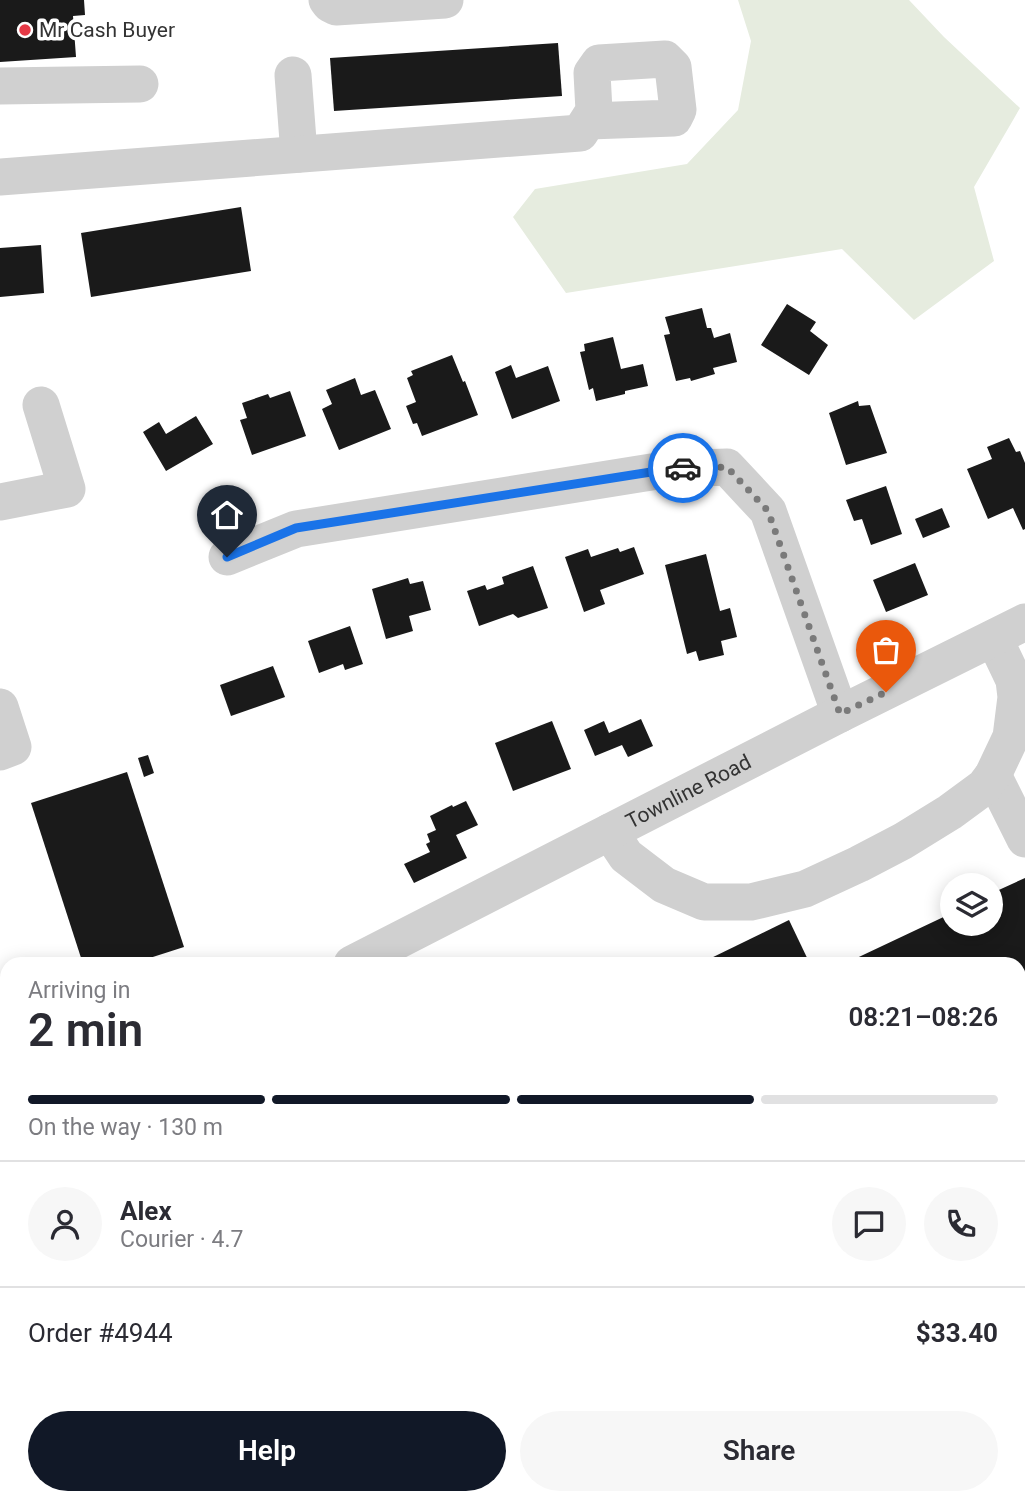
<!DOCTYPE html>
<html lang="en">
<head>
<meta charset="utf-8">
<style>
  :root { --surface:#fff; --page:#f7f7f7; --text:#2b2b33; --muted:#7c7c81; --line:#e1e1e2; --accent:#111827 }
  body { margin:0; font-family:Roboto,sans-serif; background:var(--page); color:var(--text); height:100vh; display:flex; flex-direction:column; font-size:26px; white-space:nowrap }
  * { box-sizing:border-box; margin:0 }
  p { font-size:23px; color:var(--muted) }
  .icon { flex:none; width:38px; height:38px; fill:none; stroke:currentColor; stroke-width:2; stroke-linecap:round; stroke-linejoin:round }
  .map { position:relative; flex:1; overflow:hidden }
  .sheet { position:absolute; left:0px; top:957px; width:1026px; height:548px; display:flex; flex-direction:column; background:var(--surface); border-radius:21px 21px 0 0; box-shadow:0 4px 18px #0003 }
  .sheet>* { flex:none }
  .fabs { position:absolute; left:940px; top:873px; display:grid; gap:14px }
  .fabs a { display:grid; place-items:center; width:63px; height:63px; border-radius:50%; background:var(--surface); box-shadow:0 4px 18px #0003; font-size:35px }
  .pin { position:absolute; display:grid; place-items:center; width:60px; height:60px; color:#fff; margin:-72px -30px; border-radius:50% 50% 50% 0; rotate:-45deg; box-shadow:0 0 7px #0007 }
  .pin .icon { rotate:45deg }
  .courier { position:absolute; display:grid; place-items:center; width:70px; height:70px; margin:-35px; border:5px solid #1a73e8; border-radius:50%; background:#fff; color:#222; box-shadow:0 2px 9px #0007 }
  .summary em { font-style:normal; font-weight:600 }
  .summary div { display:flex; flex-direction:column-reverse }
  .summary { display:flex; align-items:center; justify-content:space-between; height:119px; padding:0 28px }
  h1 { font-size:46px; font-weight:600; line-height:52px }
  .bar { display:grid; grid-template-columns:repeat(4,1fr); gap:10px 7px; align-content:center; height:84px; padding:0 28px }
  .bar i { height:9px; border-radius:5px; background:var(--line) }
  .bar .current { background:var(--accent) }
  .bar p { grid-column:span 4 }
  .line { display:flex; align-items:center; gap:18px; padding:0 28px; border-top:2px solid var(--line) }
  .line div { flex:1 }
  .round { display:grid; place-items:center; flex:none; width:74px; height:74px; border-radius:37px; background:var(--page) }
  .button { display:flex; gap:14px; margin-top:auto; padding:14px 28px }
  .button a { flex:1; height:80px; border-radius:42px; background:var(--accent); color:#fff; font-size:28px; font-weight:600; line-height:80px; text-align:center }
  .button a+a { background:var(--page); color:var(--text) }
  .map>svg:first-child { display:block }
  .green { fill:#e6ecdf }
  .building { fill:#1a1a1a }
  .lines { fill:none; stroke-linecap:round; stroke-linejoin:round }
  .minor { stroke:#d0d0d0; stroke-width:37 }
  .done { stroke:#7a7a7a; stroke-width:7; stroke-dasharray:0 12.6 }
  .route { stroke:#1a73e8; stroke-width:9 }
  .poi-dot { fill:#e63946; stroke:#fff; stroke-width:2.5 }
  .labels { text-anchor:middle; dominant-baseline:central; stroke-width:7; stroke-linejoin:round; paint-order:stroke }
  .poi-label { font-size:21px; fill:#333; stroke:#fff; text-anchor:start }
  .street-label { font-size:21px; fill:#333; stroke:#fff }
</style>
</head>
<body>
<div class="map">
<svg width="1025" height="1504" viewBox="0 0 1025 1504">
  <rect width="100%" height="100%" fill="#fff"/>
  <g class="green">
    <path d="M738 0H909L944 37 1020 108 974 187 994 261 914 320 842 249 566 293 513 217 535 189 687 164 738 110 751 41Z"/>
    <path d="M7 1255V1466L0 1451V1258Z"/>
    <path d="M1025 1458V1504H969L966 1498H1018L1019 1461Z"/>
    <path d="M22 1498H241L244 1504H25Z"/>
    <path d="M343 1498H489L492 1504H329Z"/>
    <path d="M695 1498H762L765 1504H683Z"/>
    <path d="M912 1498H938L941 1504H899Z"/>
  </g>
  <g class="building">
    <path d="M0 0H84L85 15 73 16 76 57 0 62Z"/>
    <path d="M558 43 562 96 334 111 330 58Z"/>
    <path d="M241 207 251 271 91 297 81 233Z"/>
    <path d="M41 245 44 293 0 297V248Z"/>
    <path d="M787 304 816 322 810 331 828 345 809 375 761 345Z"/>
    <path d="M702 308 707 328H711L714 338 730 333 737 362 713 368 715 374 691 381 690 378 676 381 664 335 670 334 665 317Z"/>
    <path d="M613 337 621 369 643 364 648 386 625 391V394L596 401 593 388 589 390 580 352 585 351 584 344Z"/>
    <path d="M452 355 463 382 465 381 478 415 422 436 417 423 413 424 406 406 416 402 407 378 413 375 411 371Z"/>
    <path d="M511 365 516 378 548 366 560 401 512 419 495 372Z"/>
    <path d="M355 378 361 395 375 390 391 429 339 450 322 409 332 404 326 390Z"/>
    <path d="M290 391 306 436 252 455 240 420 247 418 242 403 268 394 270 398Z"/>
    <path d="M858 401 859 406 870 405 887 453 846 465 829 413Z"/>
    <path d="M196 416 213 444 166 471 143 432 159 422 166 434Z"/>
    <path d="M1009 438 1016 452 1020 451 1025 463V529L1023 530 1013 508 988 519 967 469 992 459 987 447Z"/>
    <path d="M886 486 902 534 871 545 862 519 854 521 846 500Z"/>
    <path d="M942 508 950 527 923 538 915 519Z"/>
    <path d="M634 547 644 574 600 590 605 604 584 612 565 557 588 549 591 557 618 548 620 552Z"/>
    <path d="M706 554 720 611 730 608 737 637 721 641 724 655 699 661 696 651 687 654 665 565Z"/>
    <path d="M915 563 928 595 886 612 873 580Z"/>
    <path d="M533 566 548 608 518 618 513 614 479 626 467 591 485 585 487 590 504 584 502 577Z"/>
    <path d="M408 578 410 584 423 581 431 610 409 616 413 631 386 639 372 589Z"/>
    <path d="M350 626 363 664 345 670 343 664 319 673 308 641Z"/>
    <path d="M273 666 285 697 231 716 220 685Z"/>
    <path d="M641 719 653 746 628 757 622 745 595 756 584 730 604 721 609 733Z"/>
    <path d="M552 721 571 769 513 791 495 743Z"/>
    <path d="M148 755 154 773 144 777 138 758Z"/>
    <path d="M127 772 184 947 131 964H83L31 803Z"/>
    <path d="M466 801 478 825 456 835 467 858 414 883 404 864 430 852 426 844 430 842 427 834 436 830 430 816 452 805 453 807Z"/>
    <path d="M1025 878V994L1018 981V964H1010L1006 957 993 964H844L952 913V924H990V894Z"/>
    <path d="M789 920 810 964H706L705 961Z"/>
    <path d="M1018 1090 1021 1096 1025 1094V1175L1018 1178Z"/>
  </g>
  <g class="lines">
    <g class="minor">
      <path d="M327 0 330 4 336 7 445 0"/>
      <path d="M293 75 299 154"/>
      <path d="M0 86 140 84"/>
      <path d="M0 177 580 133 594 111 592 73 599 63 665 59 673 67 678 110 674 118 589 121"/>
      <path d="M0 502 67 489 41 405"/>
      <path d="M227 557 296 529 670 469 727 467 768 511 840 714"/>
      <path d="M0 707 13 747 0 752"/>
      <path d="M993 775 1025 839"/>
      <path d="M610 832 626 856 664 885 704 902H751L805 889 859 864 903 841 950 812 984 787 993 775 1011 737 1016 697 1014 680 994 638"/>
      <path id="s1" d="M352 964 840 714 1025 622"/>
      <path d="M0 1139 7 1136"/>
      <path d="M554 1498 557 1504"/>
    </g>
  </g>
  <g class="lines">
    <path class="done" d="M683 468 727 467 768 511 840 714 886 692"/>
    <path class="route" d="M227 557 296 528 670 469 683 468"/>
  </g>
  <circle class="poi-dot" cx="25" cy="30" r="7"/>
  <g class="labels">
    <g class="poi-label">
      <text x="39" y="30">Mr Cash Buyer</text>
    </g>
    <g class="street-label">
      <text stroke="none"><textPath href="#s1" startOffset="378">Townline Road</textPath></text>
    </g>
  </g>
</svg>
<div class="fabs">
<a><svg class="icon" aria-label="layers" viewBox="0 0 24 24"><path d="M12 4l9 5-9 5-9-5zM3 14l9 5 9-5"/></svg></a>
</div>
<div class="pin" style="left:886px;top:692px;background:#ea580c"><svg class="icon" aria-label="bag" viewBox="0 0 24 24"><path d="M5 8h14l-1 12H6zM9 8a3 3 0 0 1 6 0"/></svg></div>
<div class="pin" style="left:227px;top:557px;background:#1f2937"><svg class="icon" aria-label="home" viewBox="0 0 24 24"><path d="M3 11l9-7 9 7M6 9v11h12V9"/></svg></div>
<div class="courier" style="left:683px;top:468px"><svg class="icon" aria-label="car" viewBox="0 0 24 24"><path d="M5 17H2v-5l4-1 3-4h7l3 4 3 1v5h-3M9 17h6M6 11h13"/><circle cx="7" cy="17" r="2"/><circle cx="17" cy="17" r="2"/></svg></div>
<section class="sheet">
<div class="summary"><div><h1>2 min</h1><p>Arriving in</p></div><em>08:21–08:26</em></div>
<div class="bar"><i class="current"></i><i class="current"></i><i class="current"></i><i></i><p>On the way · 130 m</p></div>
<div class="line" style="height:126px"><a class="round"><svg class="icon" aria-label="person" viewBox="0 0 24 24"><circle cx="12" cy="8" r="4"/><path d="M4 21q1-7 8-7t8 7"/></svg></a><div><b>Alex</b><p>Courier · 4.7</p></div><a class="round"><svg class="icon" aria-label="chat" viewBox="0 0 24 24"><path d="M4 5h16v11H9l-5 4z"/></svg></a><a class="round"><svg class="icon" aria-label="phone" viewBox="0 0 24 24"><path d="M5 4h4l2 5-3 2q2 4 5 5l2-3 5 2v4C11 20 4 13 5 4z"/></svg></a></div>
<div class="line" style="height:91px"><div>Order #4944</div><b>$33.40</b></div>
<div class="button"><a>Help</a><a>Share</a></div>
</section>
</div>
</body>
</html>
